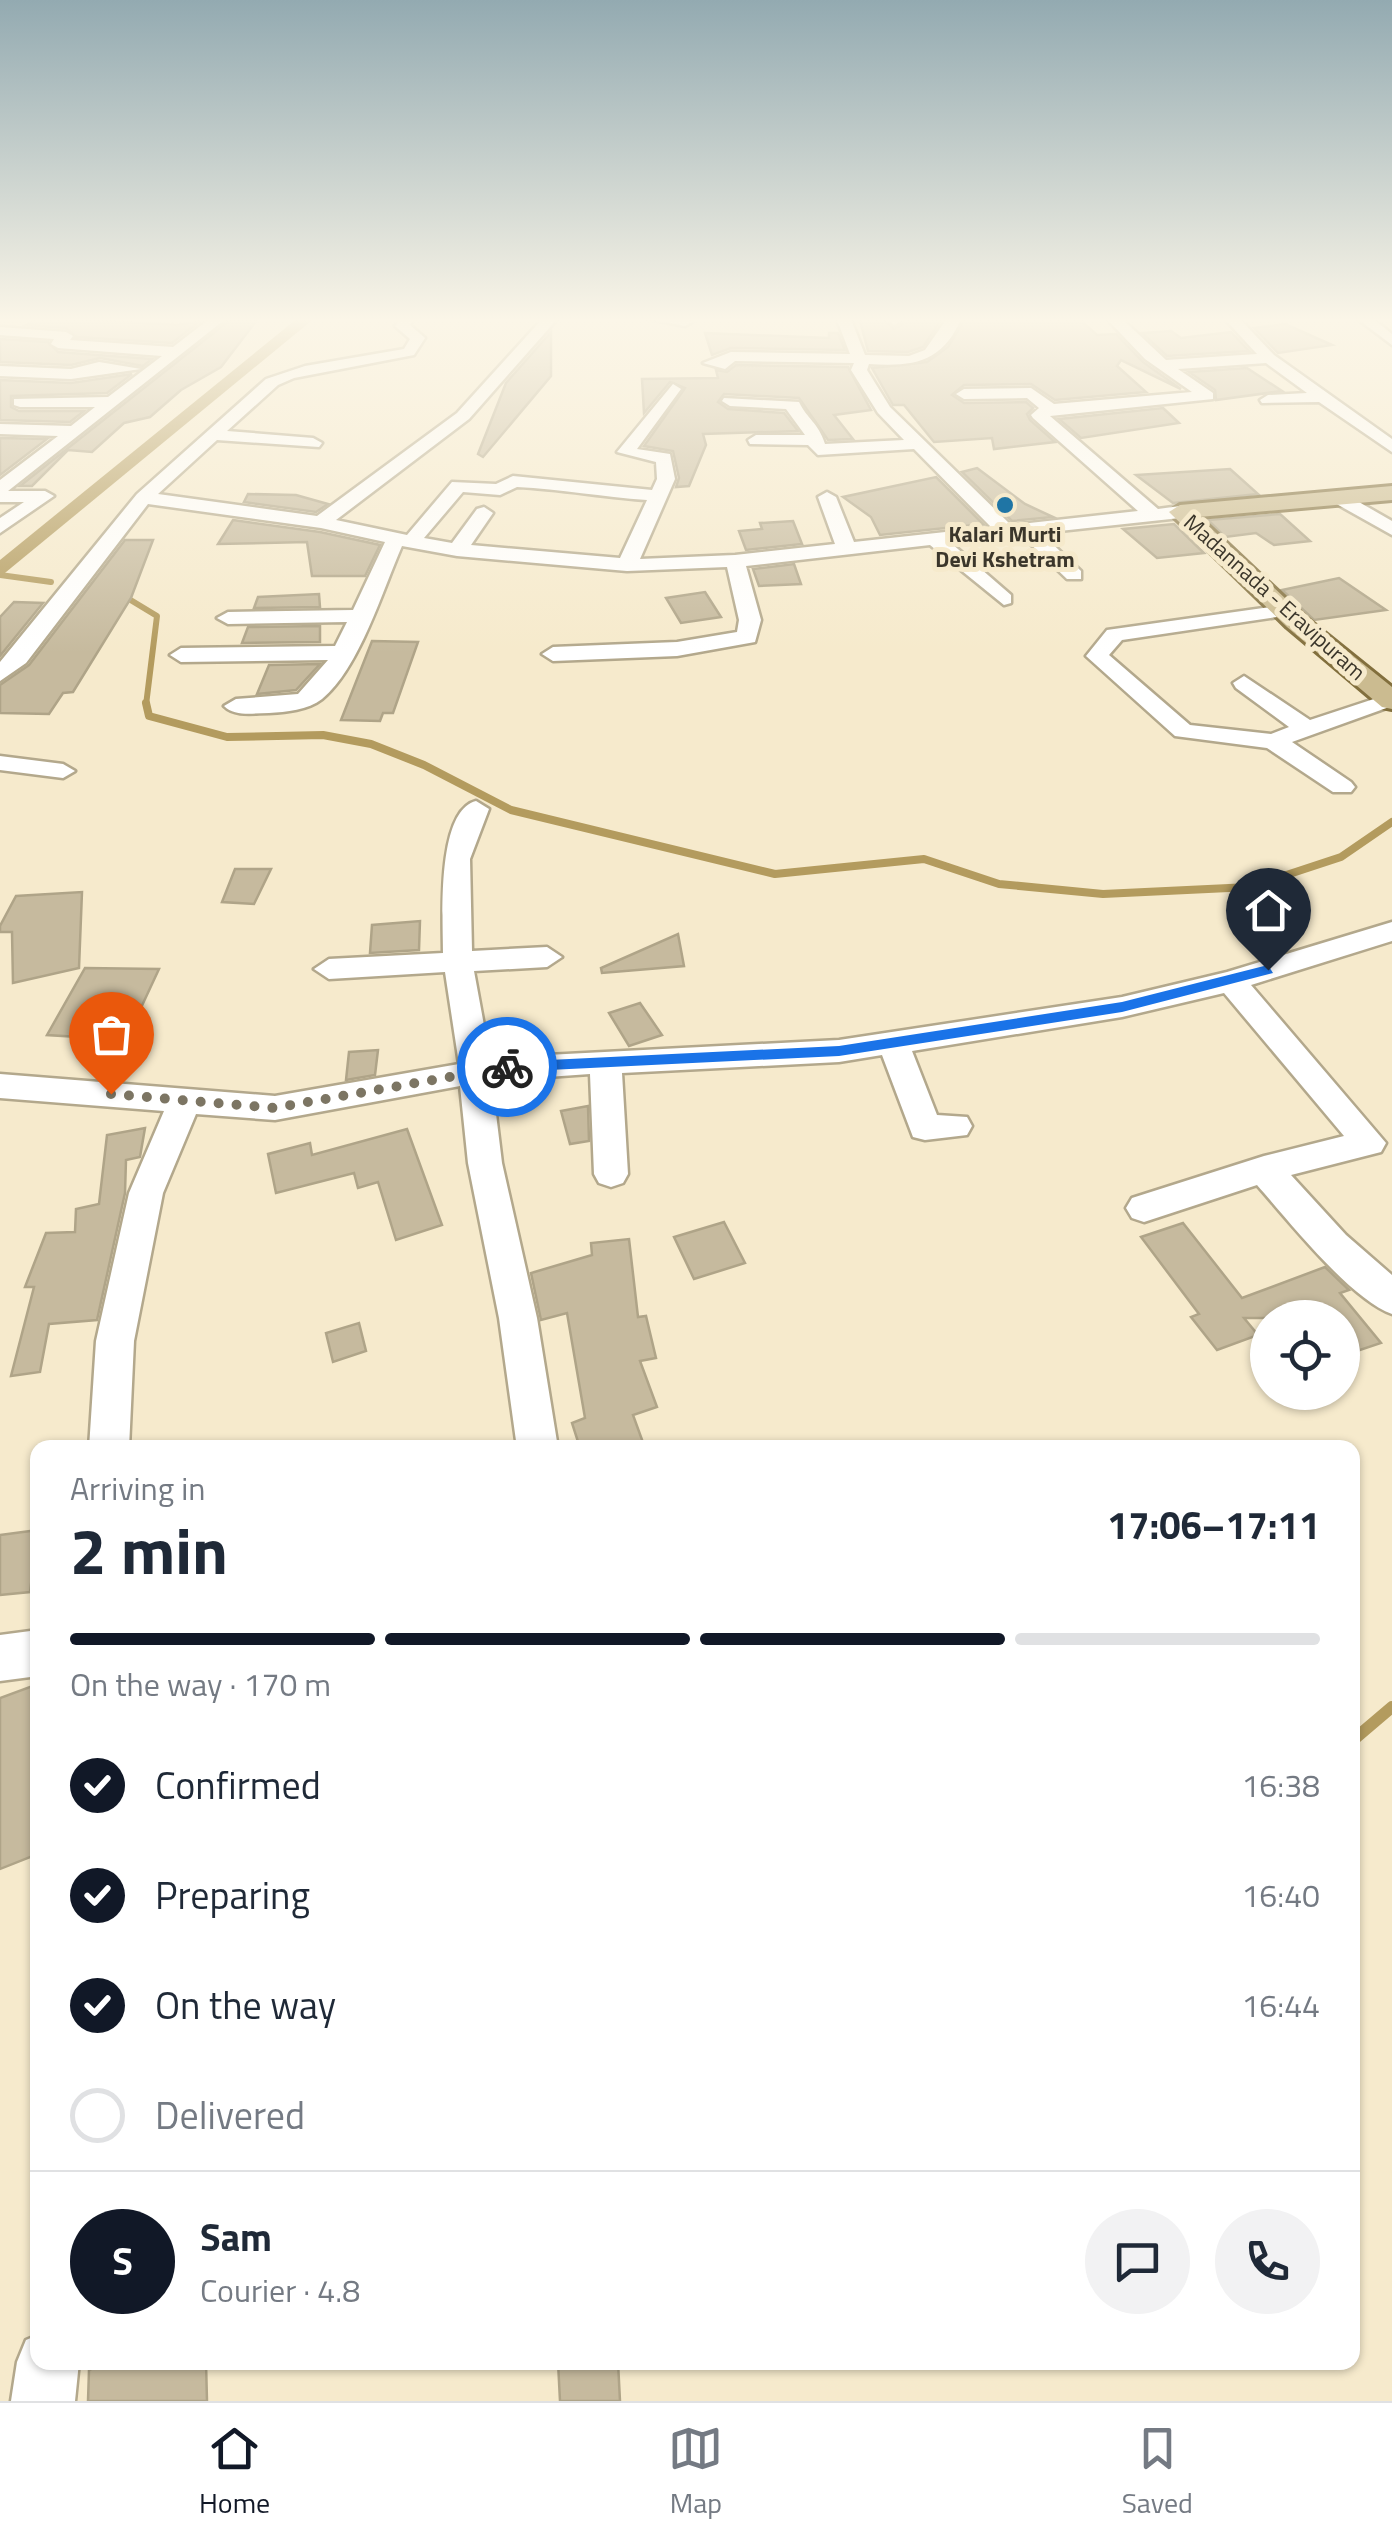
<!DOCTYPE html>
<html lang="en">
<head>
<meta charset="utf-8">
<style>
  :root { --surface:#fff; --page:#f2f2f3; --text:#1f2937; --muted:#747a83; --line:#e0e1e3; --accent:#111827 }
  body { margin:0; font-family:"Titillium Web",sans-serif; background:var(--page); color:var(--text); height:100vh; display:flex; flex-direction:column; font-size:38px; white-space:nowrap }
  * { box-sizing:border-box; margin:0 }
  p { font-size:32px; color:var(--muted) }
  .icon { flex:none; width:55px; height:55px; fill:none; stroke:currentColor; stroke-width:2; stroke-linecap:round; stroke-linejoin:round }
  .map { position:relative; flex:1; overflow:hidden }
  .details { position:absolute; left:30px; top:1440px; width:1330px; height:930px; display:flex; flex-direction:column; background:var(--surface); border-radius:20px; box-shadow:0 2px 8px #0004 }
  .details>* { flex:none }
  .buttons { position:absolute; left:1250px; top:1300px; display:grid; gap:20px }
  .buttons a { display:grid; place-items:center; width:110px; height:110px; border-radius:50%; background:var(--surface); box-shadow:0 2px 8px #0004; font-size:50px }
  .pin { position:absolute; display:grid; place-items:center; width:85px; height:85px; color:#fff; margin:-102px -42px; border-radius:50% 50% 50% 0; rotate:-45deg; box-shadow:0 0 10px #0007 }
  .pin .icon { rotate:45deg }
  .courier { position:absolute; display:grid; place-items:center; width:100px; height:100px; margin:-50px; border:8px solid #1a73e8; border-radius:50%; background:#fff; color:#222; box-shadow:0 2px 12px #0007 }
  .head em { font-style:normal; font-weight:700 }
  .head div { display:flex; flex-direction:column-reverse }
  .head { display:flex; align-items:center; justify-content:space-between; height:170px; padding:0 40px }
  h1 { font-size:65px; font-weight:700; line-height:75px }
  .bar { display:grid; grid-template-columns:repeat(4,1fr); gap:15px 10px; align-content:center; height:120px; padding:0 40px }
  .bar i { height:12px; border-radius:8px; background:var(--line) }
  .bar .selected { background:var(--accent) }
  .bar p { grid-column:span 4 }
  .line { display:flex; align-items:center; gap:25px; padding:0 40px; border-top:2px solid var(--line) }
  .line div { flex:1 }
  .round { display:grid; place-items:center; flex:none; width:105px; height:105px; border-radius:52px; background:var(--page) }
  ol { padding:0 40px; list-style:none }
  li { display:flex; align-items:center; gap:30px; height:110px }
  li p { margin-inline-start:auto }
  li .icon { padding:10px; border-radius:50%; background:var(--accent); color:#fff; stroke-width:4 }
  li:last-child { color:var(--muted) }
  li i { width:55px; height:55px; border:5px solid var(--line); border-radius:50% }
  .dock { display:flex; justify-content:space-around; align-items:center; height:140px; border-top:2px solid var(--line); background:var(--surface); font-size:28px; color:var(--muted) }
  .dock a { display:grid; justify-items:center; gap:5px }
  .dock .selected { color:var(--accent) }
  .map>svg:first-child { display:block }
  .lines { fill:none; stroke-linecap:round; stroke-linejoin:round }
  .stream-far2 { stroke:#b39b5e; stroke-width:6 }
  .stream-far1 { stroke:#b39b5e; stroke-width:8 }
  .stream { stroke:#b39b5e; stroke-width:12 }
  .canal { fill:#b39b5e; fill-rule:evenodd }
  .building { fill:#c6ba9e; stroke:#afa488; stroke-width:2.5 }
  .minor-casing { stroke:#b3a88c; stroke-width:5 }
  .major-casing { stroke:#826f3d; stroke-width:6 }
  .minor { fill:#fff; fill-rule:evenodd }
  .major { fill:#cbbb90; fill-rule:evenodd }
  .route { fill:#1a73e8 }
  .done { stroke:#7c7563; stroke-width:10; stroke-dasharray:0 18 }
  .poi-dot { fill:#1f75a5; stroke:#f6eacc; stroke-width:4 }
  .labels { text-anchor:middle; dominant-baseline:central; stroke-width:10; stroke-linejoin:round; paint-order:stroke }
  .far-poi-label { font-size:22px; font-weight:bold; fill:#3b362b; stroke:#f6eacc }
  .far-street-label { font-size:22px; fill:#3b362b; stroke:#f6eacc }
</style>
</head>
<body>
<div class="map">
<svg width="1392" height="2401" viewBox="0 0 1392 2401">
  <rect width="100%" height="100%" fill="#f6eacc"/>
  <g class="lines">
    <g class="stream-far2">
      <path d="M0 575 51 582"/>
      <path d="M119 593 157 616 146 705"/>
    </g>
    <path class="stream-far1" d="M146 703 149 716 227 737 323 735 371 744 424 765 511 810 775 874 924 859 999 884 1103 894 1250 887 1341 857 1392 822"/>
    <path class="stream" d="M1352 1741 1392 1707"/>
    <path class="canal" d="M299 317H316L0 577V560Z"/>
  </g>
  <g class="building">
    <path d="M41 317 178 325 200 321 172 343 76 337 66 328 26 325Z"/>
    <path d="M859 317H881L894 329 903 324V317L941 320 923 347 908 352 868 351Z"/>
    <path d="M996 318H1078L1097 335 1116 334 1143 362 1181 389 1121 360 1117 366 1146 392 1055 400 1031 384 964 385 952 395 964 403 1026 402 1033 408 1027 414 1030 420 1055 442 994 449 992 438 934 442 904 405H893L872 368 927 362 948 347 965 319Z"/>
    <path d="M230 320H257L221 367 181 390 150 417 124 423 92 452 68 450 32 486H20Z"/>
    <path d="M1285 324 1332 345 1278 353 1254 328Z"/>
    <path d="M1171 331 1181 338 1231 332 1249 351 1167 356 1142 333Z"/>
    <path d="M551 332V376L483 457 478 454 506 383Z"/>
    <path d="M705 333 829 338V333H838L845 350 731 348 712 355Z"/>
    <path d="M0 339 48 342 58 352 152 359 143 366 100 358 71 365 0 362Z"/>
    <path d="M736 365 848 367 871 410 834 415 853 439 828 440 799 398 724 394 718 402 728 409 784 413 798 431 703 434 706 445 689 486 676 487 679 478 673 451 644 446 685 388 670 382 644 413 642 379 718 378 716 370 727 372Z"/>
    <path d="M1247 368 1282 391 1216 400 1215 390 1189 372Z"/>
    <path d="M132 374 107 393 11 396V407L19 411H84L70 422 0 420V380L71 383Z"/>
    <path d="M1163 408 1179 423 1081 438 1059 419Z"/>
    <path d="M0 438 47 439 0 475Z"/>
    <path d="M977 468 1025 504 1053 517 1012 521 962 472Z"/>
    <path d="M1230 469 1258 494 1173 503 1136 475Z"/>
    <path d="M936 477 983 524 880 535 871 517 843 497Z"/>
    <path d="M248 494 296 495 328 504 316 512 244 502Z"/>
    <path d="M1280 514 1310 541 1274 545 1256 533 1225 537 1208 520Z"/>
    <path d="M233 520 320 532 380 545 365 576H312L307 542 218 544Z"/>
    <path d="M793 521 802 544 746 550 739 531 762 529 760 523Z"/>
    <path d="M1174 524 1204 553 1157 558 1123 529Z"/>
    <path d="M125 540H153L131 598 73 692 63 693 49 714 0 713V685L29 665Z"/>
    <path d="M794 564 801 584 759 586 753 569Z"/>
    <path d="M1339 578 1386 610 1314 620 1282 590Z"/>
    <path d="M705 592 721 617 681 623 666 598Z"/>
    <path d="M319 594 320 607 254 608 258 597Z"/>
    <path d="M14 602 43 603 0 656V617Z"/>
    <path d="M320 626V642L242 643 248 627Z"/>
    <path d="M372 641 418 642 393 713H383L380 721 341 720Z"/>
    <path d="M320 664 296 690 257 694 269 665Z"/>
    <path d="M235 869H271L254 904 222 902Z"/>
    <path d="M82 892 79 968 13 983 12 932H0V926L16 896Z"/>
    <path d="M420 921 419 950 370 953 372 925Z"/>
    <path d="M678 934 684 966 602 973 601 968Z"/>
    <path d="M85 968 159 969 139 1012 145 1013 129 1040 47 1035Z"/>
    <path d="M640 1003 662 1035 629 1046 609 1013Z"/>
    <path d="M378 1050 375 1075 346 1080 349 1052Z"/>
    <path d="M588 1106 589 1141 570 1144 561 1111Z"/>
    <path d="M145 1128 140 1157 126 1160 125 1193 97 1320 49 1324 40 1372 11 1376 34 1287H25L46 1233 75 1232 76 1209 99 1204 107 1135Z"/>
    <path d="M407 1129 442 1225 396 1240 378 1182 358 1188 354 1173 276 1193 268 1154 310 1143 312 1155Z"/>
    <path d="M724 1222 745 1263 694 1279 674 1237Z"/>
    <path d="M1183 1223 1242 1298 1325 1267 1349 1290 1340 1293 1381 1343 1342 1356V1318H1244L1258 1335 1217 1350 1191 1317 1199 1314 1141 1237Z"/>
    <path d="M629 1239 638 1317 646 1316 656 1358 640 1361 657 1407 633 1415 645 1448H580L572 1423 585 1418 567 1313 541 1320 531 1273 592 1255 591 1243Z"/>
    <path d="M359 1323 366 1351 333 1362 326 1333Z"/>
    <path d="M38 1530 30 1592 0 1595V1535Z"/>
    <path d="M38 1684V1854L0 1869V1698Z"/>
    <path d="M107 2362H206L207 2401H88L89 2370Z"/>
    <path d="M558 2362H618L620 2401H560Z"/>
  </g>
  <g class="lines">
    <g class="minor-casing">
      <g id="minor">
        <path d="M212 317H228L8 491H45L54 496 0 533V518L24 502H0V480L58 436 0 434V424L71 426 95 407H20L14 405V399L108 397 162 356 58 348 51 344 54 339 0 335V327L66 332 73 336 70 340 173 347Z"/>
        <path d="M402 317H416L410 325 425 338 414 355 294 378 278 385 227 431 313 438 322 443 319 447 217 440 158 494 317 516 457 413 544 317H559L469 419 336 520 407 535 452 482 496 484 513 476 652 490 657 479 656 462 617 452 673 384 681 389 637 449 670 454 675 479 640 559 735 555 835 544 818 497 827 492 836 497 854 542 991 527 914 449 818 455 808 445 750 444 748 440 756 435H805L786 409 730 406 722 401 724 398 799 402C807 419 818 422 825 444L904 440 878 413 851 370 854 363 735 361 725 369 703 363 731 352 850 354 836 317H850L865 355 909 356 925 350 948 317H962C943 362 915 367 869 364L867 370 890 407 1011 525 1138 511 1033 418 1031 415 1039 408 1027 398 964 399 956 394 964 389 1031 388 1054 404 1192 392 1145 359 1105 317H1120L1166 360 1257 354 1223 317H1238L1274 355 1392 439V452L1319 402 1262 403 1260 400 1268 395 1307 393 1266 363 1178 369 1213 393V399L1050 416 1158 509 1180 506 1189 512 1180 518 1041 533 1081 571V579H1067L1021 535 951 543 1011 595V603L1004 605 930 545 746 566 761 620 755 642 677 656 553 661 542 654 553 647 677 642 737 632 739 620 727 567 627 571 457 556 402 546C383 589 359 669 322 699 308 710 286 712 269 713 254 713 235 717 224 706L236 699 298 694 328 660 181 662 170 655 181 648 335 646 347 622 228 624 217 618 228 612 353 610 385 542 321 528 148 504 26 663 0 681V662L137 494 266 379 305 366 404 349 410 339 395 326ZM517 487C561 489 602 497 647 500L620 558 471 545 493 513 484 507 477 509 452 543 424 538 463 492 500 495Z"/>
        <path d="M639 317H679L692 322 685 326Z"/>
        <path d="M885 317H899L901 321 894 325Z"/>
        <path d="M1355 317H1371L1392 334V345Z"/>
        <path d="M99 362 141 369 71 379 0 376V366L71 369Z"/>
        <path d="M1333 494H1345L1392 521V535L1333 502Z"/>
        <path d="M1284 605 1291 607V615L1122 640 1109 655 1190 725 1271 734 1289 727 1236 688 1233 683 1244 676 1310 720 1392 693V706L1292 742 1351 782 1355 787 1351 792H1333L1267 748 1175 736 1086 656 1107 630Z"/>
        <path d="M0 756 63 764 75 771 63 778 0 770Z"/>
        <path d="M476 801 489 809 470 859 472 951 547 947 562 957 547 967 474 971 490 1058 839 1040 1122 997 1227 972 1392 922V941L1251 985 1386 1143 1381 1152 1291 1175 1346 1235 1392 1275V1314C1350 1299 1288 1220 1257 1185L1144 1222 1132 1218 1126 1208 1132 1198 1264 1156 1344 1136 1224 993 1122 1017 912 1051 937 1115 967 1117 972 1126 967 1135 925 1140 913 1137 882 1055 839 1062 622 1073 628 1174 623 1183 611 1187 599 1183 594 1174 590 1074 492 1081 502 1163 537 1318 558 1448H517L499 1318 468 1163 460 1086 275 1120 196 1114 163 1193 134 1341 129 1448H89L96 1341 129 1193 164 1111 0 1098V1074L275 1096 459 1064 445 972 329 979 314 969 329 959 443 953C443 920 436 811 476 801Z"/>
        <path d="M38 1630V1676L0 1681V1635Z"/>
        <path d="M38 2335V2362H79L75 2401H11L17 2362 26 2340Z"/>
      </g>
    </g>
    <g class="major-casing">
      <path id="major" d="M1392 486V500L1199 517 1305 617 1392 687V709L1382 707 1287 627 1169 512 1180 505Z"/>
    </g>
    <use href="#minor" class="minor"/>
    <use href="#major" class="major"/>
  </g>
  <linearGradient id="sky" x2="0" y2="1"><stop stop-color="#93aab1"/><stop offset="0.49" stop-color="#fbf6e8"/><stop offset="1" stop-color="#fbf6e8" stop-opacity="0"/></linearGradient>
  <rect width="1392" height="653" fill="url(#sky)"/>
  <path class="route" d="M1268 965 1273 973 1122 1012 839 1056 507 1072 500 1067 507 1062 839 1046 1122 1002Z"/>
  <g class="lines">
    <path class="done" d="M111 1094 274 1108 507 1067"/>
  </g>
  <circle class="poi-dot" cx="1005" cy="505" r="10"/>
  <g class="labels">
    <g class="far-poi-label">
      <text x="1005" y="534">Kalari Murti<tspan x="1005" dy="25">Devi Kshetram</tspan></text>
    </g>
    <g class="far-street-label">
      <text transform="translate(1275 597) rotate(42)">Madannada - Eravipuram</text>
    </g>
  </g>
</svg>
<div class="buttons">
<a><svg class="icon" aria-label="locate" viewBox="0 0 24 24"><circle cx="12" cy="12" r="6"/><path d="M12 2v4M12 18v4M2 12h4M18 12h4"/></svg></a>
</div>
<div class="pin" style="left:111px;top:1094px;background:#ea580c"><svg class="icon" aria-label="bag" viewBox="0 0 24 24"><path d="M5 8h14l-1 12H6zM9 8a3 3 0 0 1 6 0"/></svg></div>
<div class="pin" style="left:1268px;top:970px;background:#1f2937"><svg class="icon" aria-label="home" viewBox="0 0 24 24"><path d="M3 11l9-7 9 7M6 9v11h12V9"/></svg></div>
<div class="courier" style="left:507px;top:1067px"><svg class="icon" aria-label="bike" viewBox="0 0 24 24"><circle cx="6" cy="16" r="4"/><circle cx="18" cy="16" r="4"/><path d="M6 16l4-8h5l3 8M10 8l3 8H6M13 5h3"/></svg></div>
<section class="details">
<div class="head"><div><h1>2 min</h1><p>Arriving in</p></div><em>17:06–17:11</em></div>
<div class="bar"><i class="selected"></i><i class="selected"></i><i class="selected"></i><i></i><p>On the way · 170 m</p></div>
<ol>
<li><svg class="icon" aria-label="check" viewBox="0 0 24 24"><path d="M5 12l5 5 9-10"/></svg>Confirmed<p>16:38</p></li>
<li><svg class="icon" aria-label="check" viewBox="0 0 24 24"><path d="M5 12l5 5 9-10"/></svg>Preparing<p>16:40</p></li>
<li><svg class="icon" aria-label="check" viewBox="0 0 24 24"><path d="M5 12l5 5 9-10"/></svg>On the way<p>16:44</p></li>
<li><i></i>Delivered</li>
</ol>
<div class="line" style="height:180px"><b class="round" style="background:var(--accent);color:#fff">S</b><div><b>Sam</b><p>Courier · 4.8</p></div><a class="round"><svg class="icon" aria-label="chat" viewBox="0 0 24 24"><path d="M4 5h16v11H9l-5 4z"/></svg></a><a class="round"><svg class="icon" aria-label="phone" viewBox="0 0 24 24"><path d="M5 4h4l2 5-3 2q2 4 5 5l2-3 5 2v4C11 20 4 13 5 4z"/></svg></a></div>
</section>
</div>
<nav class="dock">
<a class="selected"><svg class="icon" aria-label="home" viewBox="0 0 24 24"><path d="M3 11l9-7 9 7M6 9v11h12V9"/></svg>Home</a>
<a><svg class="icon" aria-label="map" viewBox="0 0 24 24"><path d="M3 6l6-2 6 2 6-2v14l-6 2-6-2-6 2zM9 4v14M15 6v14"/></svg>Map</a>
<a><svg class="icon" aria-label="saved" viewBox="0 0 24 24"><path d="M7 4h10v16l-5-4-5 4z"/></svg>Saved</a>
</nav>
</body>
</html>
